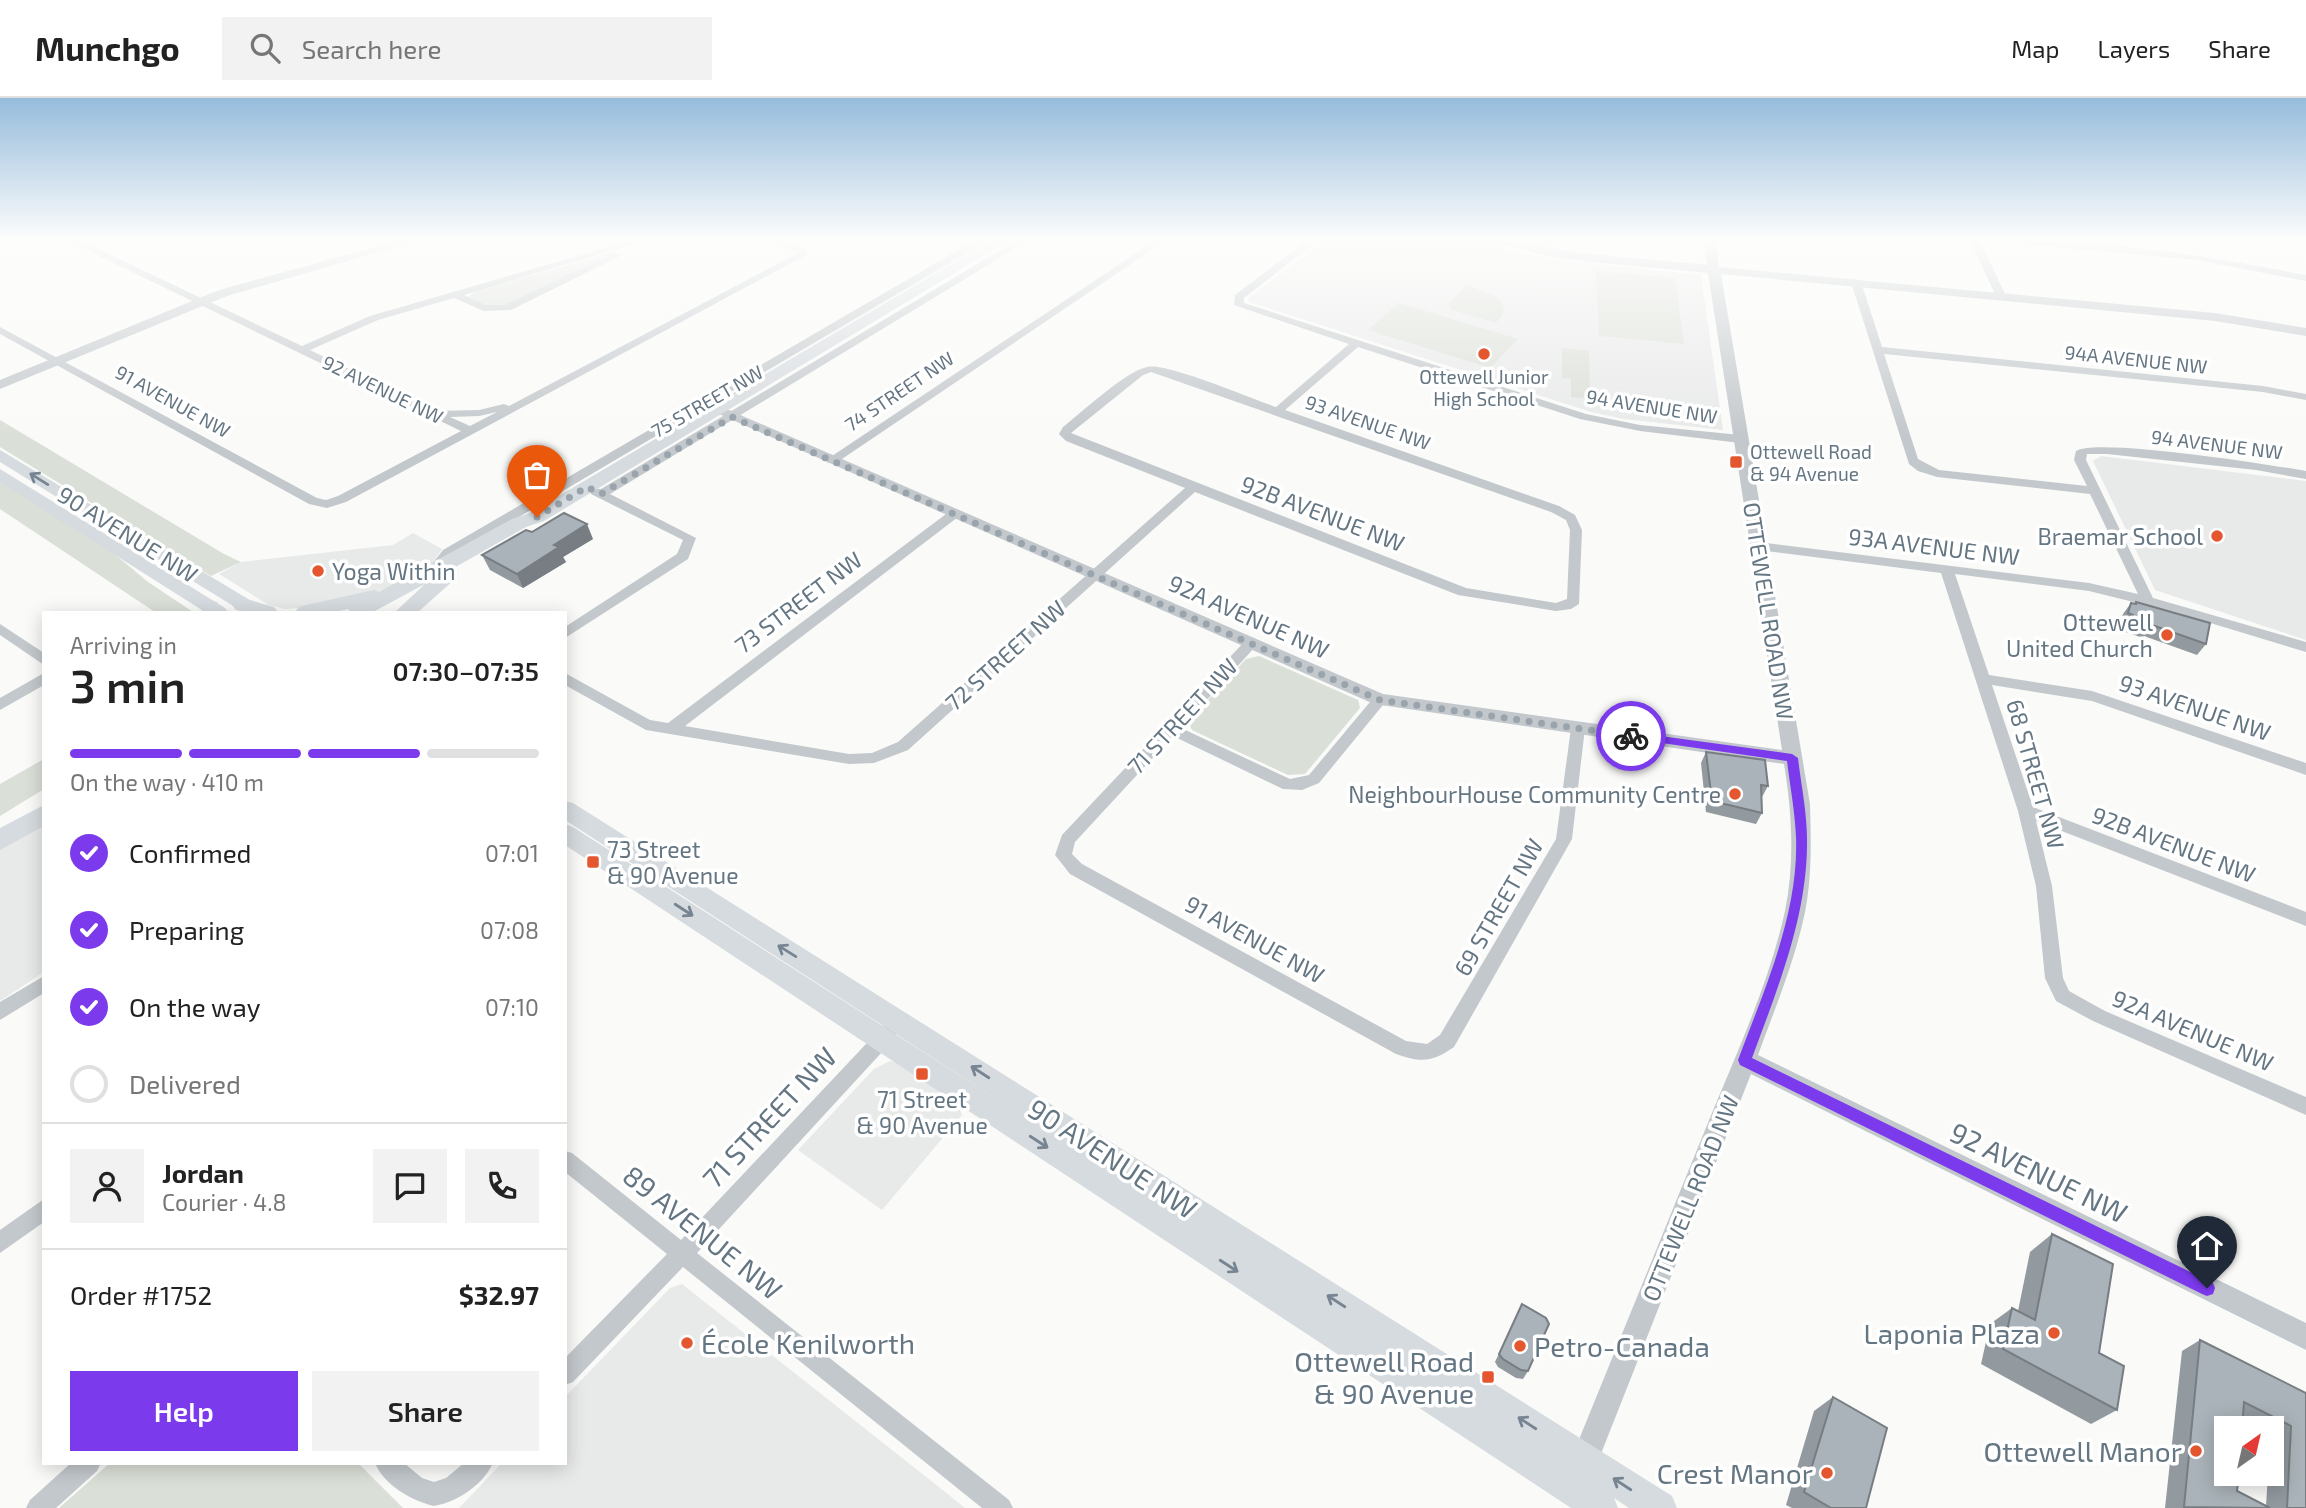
<!DOCTYPE html>
<html lang="en">
<head>
<meta charset="utf-8">
<style>
  :root { --surface:#fff; --page:#f2f2f2; --text:#222; --muted:#767676; --line:#e0e0e0; --accent:#7c3aed }
  body { margin:0; font-family:"Exo 2",sans-serif; background:var(--page); color:var(--text); height:100vh; display:flex; flex-direction:column; font-size:26px; white-space:nowrap }
  * { box-sizing:border-box; margin:0 }
  p { font-size:23px; color:var(--muted) }
  .icon { flex:none; width:38px; height:38px; fill:none; stroke:currentColor; stroke-width:2; stroke-linecap:round; stroke-linejoin:round }
  .map { position:relative; flex:1; overflow:hidden }
  .drawer { position:absolute; left:42px; top:513px; width:525px; height:854px; display:flex; flex-direction:column; background:var(--surface); border-radius:0px; box-shadow:0 4px 18px #0003 }
  .drawer>* { flex:none }
  .needle { width:46px; rotate:34deg }
  .tools { position:absolute; left:2214px; top:1318px; display:grid; gap:14px }
  .tools a { display:grid; place-items:center; width:70px; height:70px; border-radius:0px; background:var(--surface); box-shadow:0 4px 18px #0003; font-size:35px }
  .pin { position:absolute; display:grid; place-items:center; width:60px; height:60px; color:#fff; margin:-72px -30px; border-radius:50% 50% 50% 0; rotate:-45deg; box-shadow:0 0 7px #0007 }
  .pin .icon { rotate:45deg }
  .courier { position:absolute; display:grid; place-items:center; width:70px; height:70px; margin:-35px; border:5px solid #7c3aed; border-radius:50%; background:#fff; color:#222; box-shadow:0 2px 9px #0007 }
  .head em { font-style:normal; font-weight:600 }
  .head div { display:flex; flex-direction:column-reverse }
  .head { display:flex; align-items:center; justify-content:space-between; height:119px; padding:0 28px }
  h1 { font-size:46px; font-weight:600; line-height:52px }
  .bar { display:grid; grid-template-columns:repeat(4,1fr); gap:10px 7px; align-content:center; height:84px; padding:0 28px }
  .bar i { height:9px; border-radius:5px; background:var(--line) }
  .bar .on { background:var(--accent) }
  .bar p { grid-column:span 4 }
  .line { display:flex; align-items:center; gap:18px; padding:0 28px; border-top:2px solid var(--line) }
  .line div { flex:1 }
  .round { display:grid; place-items:center; flex:none; width:74px; height:74px; border-radius:0px; background:var(--page) }
  ol { padding:0 28px; list-style:none }
  li { display:flex; align-items:center; gap:21px; height:77px }
  li p { margin-inline-start:auto }
  li .icon { padding:7px; border-radius:50%; background:var(--accent); color:#fff; stroke-width:4 }
  li:last-child { color:var(--muted) }
  li i { width:38px; height:38px; border:4px solid var(--line); border-radius:50% }
  .button { display:flex; gap:14px; margin-top:auto; padding:14px 28px }
  .button a { flex:1; height:80px; border-radius:0px; background:var(--accent); color:#fff; font-size:28px; font-weight:600; line-height:80px; text-align:center }
  .button a+a { background:var(--page); color:var(--text) }
  header { display:flex; align-items:center; gap:42px; box-sizing:border-box; height:98px; padding:0 35px; background:var(--surface); border-bottom:2px solid var(--line) }
  header strong { font-size:33px }
  nav { display:flex; gap:38px; margin-inline-start:auto; font-size:24px }
  .search { width:490px; height:63px; background:var(--page); display:flex; align-items:center; gap:18px; box-sizing:border-box; padding:0 24px; border-radius:0px; color:var(--muted); font-size:26px }
  .map>svg:first-child { display:block }
  .built { fill:#e8e9e9 }
  .green { fill:#dadfd7 }
  .lines { fill:none; stroke-linecap:round; stroke-linejoin:round }
  .minor { fill:#c3c8cc; fill-rule:evenodd }
  .tertiary { fill:#c3c8cc; fill-rule:evenodd }
  .secondary { fill:#d6dbdf; fill-rule:evenodd }
  .primary { fill:#d6dbdf; fill-rule:evenodd }
  .wall { fill:#929a9f; fill-rule:evenodd }
  .shaded-wall { fill:#777d82 }
  .building { fill:#aab3b9; stroke:#777d82; stroke-width:2 }
  .oneway { stroke:#768591 }
  .route { fill:#7c3aed }
  .done { stroke:#99a4ac; stroke-width:7; stroke-dasharray:0 12.6 }
  .poi-dot { fill:#e4572e; stroke:#fff; stroke-width:2.5 }
  .labels { text-anchor:middle; dominant-baseline:central; stroke-width:7; stroke-linejoin:round; paint-order:stroke }
  .far-street-label { font-size:19px; fill:#657683; stroke:#fff }
  .far-poi-label { font-size:19px; fill:#657683; stroke:#fff }
  .street-label { font-size:23px; fill:#657683; stroke:#fff }
  .poi-label { font-size:23px; fill:#657683; stroke:#fff; text-anchor:end }
  .near-street-label { font-size:28px; fill:#657683; stroke:#fff }
  .near-poi-label { font-size:28px; fill:#657683; stroke:#fff; text-anchor:end }
</style>
</head>
<body>
<header>
<strong>Munchgo</strong>
<div class="search"><svg class="icon" aria-label="search" viewBox="0 0 24 24"><circle cx="10" cy="10" r="6"/><path d="M15 15l6 6"/></svg>Search here</div>
<nav><a>Map</a><a>Layers</a><a>Share</a></nav>
</header>
<div class="map">
<svg width="2306" height="1410" viewBox="0 0 2306 1410">
  <rect width="100%" height="100%" fill="#fafaf8"/>
  <g class="built">
    <path d="M1327 141H1470L1523 155 1570 163 1701 177 1723 332 1624 321 1591 314 1249 204 1248 200Z"/>
    <path d="M2101 358 2306 383V542L2155 492 2093 363Z"/>
    <path d="M413 435 442 451 429 470 379 494 312 509 285 511 269 507 219 476 241 464 393 447Z"/>
    <path d="M44 723V874L0 903V750Z"/>
    <path d="M890 963 905 966 956 1000 962 1017 882 1112 798 1052 874 971Z"/>
    <path d="M682 1186 949 1397 965 1410H459L502 1365H565V1299L670 1190Z"/>
  </g>
  <g class="green">
    <path d="M988 141H992L512 422Z"/>
    <path d="M621 152 504 208 485 207 468 199 474 194Z"/>
    <path d="M1596 173 1675 180 1684 246 1599 238Z"/>
    <path d="M1468 187 1498 200 1504 209 1502 218 1496 225 1452 212 1448 206Z"/>
    <path d="M1399 205 1518 241 1490 270 1368 232Z"/>
    <path d="M1562 250 1589 253 1590 301 1571 299V281L1562 280Z"/>
    <path d="M0 322 224 456 241 464 211 478 0 349Z"/>
    <path d="M0 381 112 454 148 484 193 514H155L0 411Z"/>
    <path d="M1259 558 1358 602 1360 610 1305 676 1288 677 1192 632 1188 623 1246 561Z"/>
    <path d="M44 661V691L0 718V686Z"/>
    <path d="M110 1365H358L403 1410H59Z"/>
  </g>
  <g class="lines">
    <g class="minor">
      <path d="M64 141H77L302 248 370 218 636 141H651L464 197 486 207H505L614 155 622 157 511 212 484 213 454 200 378 222 310 252 436 313 479 312 504 306 509 308 798 155 767 141C782 141 800 143 808 156L346 404 327 410 309 406 0 236V229L317 400 326 402 338 398 461 333ZM497 314 470 328 450 319 479 318Z"/>
      <path d="M977 141H989L453 458 440 474 435 475 428 471 443 452Z"/>
      <path d="M1019 141H1031L610 396 696 440 688 461 565 540V529L677 456 683 442 591 396V390L601 391Z"/>
      <path d="M1157 141H1168L836 365H828L826 362Z"/>
      <path d="M1309 141H1320L1244 200V205L1586 316 1640 327 1740 337 1746 341 1740 345 1640 333 1580 321 1358 249 1285 312 1559 408 1575 417 1582 432 1579 506 1571 511 1556 513 1458 497 1195 394 908 652 874 665 849 666 646 632 565 587V575L650 622 668 625 950 413H958V419L685 628 849 656 872 655 898 644 1185 390 1066 343 1059 336 1063 329C1082 314 1126 273 1147 269 1166 264 1252 301 1276 309L1349 246 1234 207 1235 197ZM1151 274 1551 414 1566 422 1570 432 1567 501 1556 505 1466 490 1071 335 1143 277Z"/>
      <path d="M1969 141H1979L2006 198 2005 200 1996 198Z"/>
      <path d="M1995 141C2100 141 2204 157 2306 177V183L2197 162 2000 144Z"/>
      <path d="M1856 181 1861 184 1882 249 2263 288 2306 296V302L2263 294 1884 256 1918 361 1939 372 2087 388 2074 362 2076 353C2095 339 2273 367 2306 373V381L2256 372 2107 356H2087L2086 362 2153 500 2306 544V554L2174 514 2089 493 1955 476 1989 577 2092 593 2306 665V677L2092 603 1992 587 2033 709 2306 814V828L2036 723 2052 788 2063 880 2069 893 2105 913 2306 999V1017L2093 923 2056 903 2045 880 2036 788 2018 713 1941 475 1758 452 1752 448 1758 444 2089 485 2138 496 2090 396 1937 379 1918 373 1909 366 1851 184Z"/>
      <path d="M0 526 44 555V567L0 537Z"/>
      <path d="M1251 540 1256 542 1258 545 1256 548 1181 630 1290 681 1309 677 1375 598H1385L1387 602 1319 685 1302 692 1283 691 1173 638 1075 744 1072 756 1082 766 1406 943 1427 946 1440 937 1556 741 1571 630 1578 625 1585 630 1572 741 1454 949C1432 964 1422 965 1396 956L1070 776 1055 757 1062 737 1246 542Z"/>
      <path d="M44 575V587L0 612V600Z"/>
      <path d="M44 878V895L0 922V904Z"/>
      <path d="M888 927 894 929 897 935 894 941 697 1155 1009 1402 1013 1410H982L683 1169 573 1284 565 1287V1260L667 1156 565 1074V1053L572 1055 681 1142 882 929Z"/>
      <path d="M44 1101V1124L0 1155V1132Z"/>
      <path d="M71 1365H101L97 1373 56 1410H26L30 1402Z"/>
      <path d="M375 1365H404L422 1380 434 1384 446 1380 464 1365H493C483 1387 457 1404 434 1408 412 1403 384 1387 375 1365Z"/>
    </g>
    <g class="tertiary">
      <path d="M404 141H423L227 198 0 291V282L219 192Z"/>
      <path d="M1484 141H1505L1581 155 1707 167 1703 141H1715L1719 169 2215 215 2306 230V238L2215 223 1721 176 1810 706C1811 742 1812 779 1805 814 1795 863 1775 910 1758 957L2306 1225V1252L1751 976 1591 1381 1581 1385 1571 1381 1567 1371C1613 1258 1659 1145 1705 1032 1733 963 1769 887 1785 813 1795 764 1792 714 1784 666L1374 606 710 312 717 308 722 309 1383 596 1782 652 1708 175 1581 163 1543 157Z"/>
    </g>
    <g class="secondary">
      <path d="M0 352 263 510 266 514H243L0 364Z"/>
      <path d="M0 371 225 510 228 514H205L0 384Z"/>
      <path d="M565 703 573 705 1672 1398 1677 1410H1629L1614 1400 1618 1410H1571L565 747V726L573 729 1015 1013 565 722Z"/>
    </g>
    <g class="primary">
      <path d="M994 141H1011L544 423 526 429 452 471 458 476 455 481 418 514H395L425 486 373 514H348L349 511 334 514H295L299 509 306 507 374 492 379 494 512 421 530 415Z"/>
      <path d="M243 500 274 509 278 514H245L236 512 232 507 236 502Z"/>
      <path d="M210 502 217 504 223 514H203L199 509 203 504Z"/>
      <path d="M44 707V728L0 752V730Z"/>
    </g>
  </g>
  <g class="wall">
    <path d="M532 434 593 441 563 459 566 464 523 490 490 472 482 457Z"/>
    <path d="M2136 504 2206 546 2197 557 2144 538 2143 540 2123 533 2125 528 2120 527 2123 516 2131 505 2134 506Z"/>
    <path d="M1706 654 1768 688 1762 699V715L1756 726 1706 714 1701 665Z"/>
    <path d="M2052 1136 2099 1255 2117 1312 2091 1326 1981 1266 1990 1226 2012 1210 2018 1213 2030 1154Z"/>
    <path d="M1522 1206 1528 1273 1523 1281 1516 1280 1498 1269 1495 1264Z"/>
    <path d="M2200 1242 2306 1295V1410H2165L2182 1253ZM2242 1323 2255 1330H2272V1376H2268L2266 1408 2237 1393Z"/>
    <path d="M1833 1299 1866 1410H1792L1786 1407 1814 1313Z"/>
  </g>
  <path class="shaded-wall" d="M587 426 593 441 563 459 566 464 523 490 517 476 554 447Z"/>
  <g class="building">
    <path d="M564 415 587 426 554 447 559 449 517 476 482 457 526 432 532 434Z"/>
    <path d="M2136 504 2210 525 2206 546 2152 527 2151 529 2131 522 2133 517 2128 515 2131 505 2136 506Z"/>
    <path d="M1706 654 1765 662 1768 688 1761 687 1762 715 1712 703Z"/>
    <path d="M2052 1136 2113 1166 2099 1255 2124 1268 2117 1312 2003 1251 2012 1210 2035 1222Z"/>
    <path d="M1522 1206 1546 1220 1549 1226 1528 1273 1521 1272 1503 1261 1499 1256Z"/>
    <path d="M2200 1242 2306 1295V1410H2287L2291 1328 2244 1304 2242 1330H2226V1376H2239L2237 1393 2270 1410 2184 1409Z"/>
    <path d="M1833 1299 1887 1330 1866 1410H1831L1804 1394Z"/>
  </g>
  <defs><path id="oneway-shaft" d="M-6 0H5M1.5-3L5.5 0L1.5 3" fill="none" stroke-width="1.6" stroke-linecap="round" stroke-linejoin="round" transform="scale(1.75)"/></defs>
  <g class="oneway">
    <use href="#oneway-shaft" transform="translate(39 381) rotate(-148)"/>
    <use href="#oneway-shaft" transform="translate(684 812) rotate(33)"/>
    <use href="#oneway-shaft" transform="translate(787 853) rotate(-148)"/>
    <use href="#oneway-shaft" transform="translate(980 974) rotate(-147)"/>
    <use href="#oneway-shaft" transform="translate(1039 1044) rotate(33)"/>
    <use href="#oneway-shaft" transform="translate(1229 1168) rotate(33)"/>
    <use href="#oneway-shaft" transform="translate(1336 1203) rotate(-147)"/>
    <use href="#oneway-shaft" transform="translate(1527 1325) rotate(-147)"/>
    <use href="#oneway-shaft" transform="translate(1622 1386) rotate(-147)"/>
  </g>
  <linearGradient id="sky" x2="0" y2="1"><stop stop-color="#96bcdc"/><stop offset="0.42" stop-color="#fdfdfc"/><stop offset="1" stop-color="#fdfdfc" stop-opacity="0"/></linearGradient>
  <rect width="2306" height="338" fill="url(#sky)"/>
  <path class="route" d="M1631 634 1792 656 1798 660C1801 686 1807 714 1807 741 1808 817 1778 889 1752 960L2213 1185 2215 1190 2213 1196 2207 1198 2202 1196 1740 967 1738 962C1764 892 1799 816 1796 739 1795 714 1790 688 1787 663L1627 640 1626 638Z"/>
  <g class="lines">
    <path class="done" d="M537 419 587 389 601 396 732 319 1380 602 1631 638"/>
  </g>
  <g class="poi-dot">
    <circle cx="1484" cy="256" r="7"/>
    <rect x="1729" y="357" width="14" height="14" rx="3.5"/>
    <circle cx="2217" cy="438" r="7"/>
    <circle cx="318" cy="473" r="7"/>
    <circle cx="2167" cy="537" r="7"/>
    <circle cx="1735" cy="696" r="7"/>
    <rect x="586" y="757" width="14" height="14" rx="3.5"/>
    <rect x="915" y="969" width="14" height="14" rx="3.5"/>
    <circle cx="2054" cy="1235" r="7"/>
    <circle cx="687" cy="1245" r="7"/>
    <circle cx="1520" cy="1248" r="7"/>
    <rect x="1481" y="1272" width="14" height="14" rx="3.5"/>
    <circle cx="2196" cy="1353" r="7"/>
    <circle cx="1827" cy="1375" r="7"/>
  </g>
  <g class="labels">
    <g class="far-street-label">
      <text transform="translate(2136 261) rotate(6)">94A AVENUE NW</text>
      <text transform="translate(383 291) rotate(26)">92 AVENUE NW</text>
      <text transform="translate(899 293) rotate(-34)">74 STREET NW</text>
      <text transform="translate(173 303) rotate(29)">91 AVENUE NW</text>
      <text transform="translate(707 303) rotate(-30)">75 STREET NW</text>
      <text transform="translate(1652 308) rotate(9)">94 AVENUE NW</text>
      <text transform="translate(1368 324) rotate(19)">93 AVENUE NW</text>
      <text transform="translate(2217 346) rotate(7)">94 AVENUE NW</text>
    </g>
    <g class="far-poi-label">
      <text x="1484" y="278">Ottewell Junior<tspan x="1484" dy="22">High School</tspan></text>
      <text x="1750" y="353" text-anchor="start">Ottewell Road<tspan x="1750" dy="22">&amp; 94 Avenue</tspan></text>
    </g>
    <g class="street-label">
      <text transform="translate(1323 415) rotate(21)">92B AVENUE NW</text>
      <text transform="translate(128 436) rotate(32)">90 AVENUE NW</text>
      <text transform="translate(1934 448) rotate(7)">93A AVENUE NW</text>
      <text transform="translate(798 504) rotate(-37)">73 STREET NW</text>
      <text transform="translate(1769 513) rotate(81)">OTTEWELL ROAD NW</text>
      <text transform="translate(1249 518) rotate(24)">92A AVENUE NW</text>
      <text transform="translate(1005 557) rotate(-42)">72 STREET NW</text>
      <text transform="translate(2195 609) rotate(19)">93 AVENUE NW</text>
      <text transform="translate(1182 618) rotate(-47)">71 STREET NW</text>
      <text transform="translate(2036 676) rotate(74)">68 STREET NW</text>
      <text transform="translate(2174 746) rotate(21)">92B AVENUE NW</text>
      <text transform="translate(1498 809) rotate(-60)">69 STREET NW</text>
      <text transform="translate(1255 841) rotate(29)">91 AVENUE NW</text>
      <text transform="translate(2193 932) rotate(23)">92A AVENUE NW</text>
      <text transform="translate(1690 1100) rotate(-68)">OTTEWELL ROAD NW</text>
    </g>
    <g class="poi-label">
      <text x="2203" y="438">Braemar School</text>
      <text x="332" y="473" text-anchor="start">Yoga Within</text>
      <text x="2153" y="524">Ottewell<tspan x="2153" dy="26">United Church</tspan></text>
      <text x="1721" y="696">NeighbourHouse Community Centre</text>
      <text x="607" y="751" text-anchor="start">73 Street<tspan x="607" dy="26">&amp; 90 Avenue</tspan></text>
      <text x="922" y="1001" text-anchor="middle">71 Street<tspan x="922" dy="26">&amp; 90 Avenue</tspan></text>
    </g>
    <g class="near-street-label">
      <text transform="translate(769 1019) rotate(-47)">71 STREET NW</text>
      <text transform="translate(1113 1060) rotate(33)">90 AVENUE NW</text>
      <text transform="translate(2039 1074) rotate(26)">92 AVENUE NW</text>
      <text transform="translate(703 1134) rotate(39)">89 AVENUE NW</text>
    </g>
    <g class="near-poi-label">
      <text x="2040" y="1235">Laponia Plaza</text>
      <text x="701" y="1245" text-anchor="start">École Kenilworth</text>
      <text x="1534" y="1248" text-anchor="start">Petro-Canada</text>
      <text x="1474" y="1263">Ottewell Road<tspan x="1474" dy="32">&amp; 90 Avenue</tspan></text>
      <text x="2182" y="1353">Ottewell Manor</text>
      <text x="1813" y="1375">Crest Manor</text>
    </g>
  </g>
</svg>
<div class="tools">
<a><svg class="needle" viewBox="-14 -14 28 28"><path d="M0-13l5 13h-10z" fill="#e53935"/><path d="M0 13l5-13h-10z" fill="#767676"/></svg></a>
</div>
<div class="pin" style="left:537px;top:419px;background:#ea580c"><svg class="icon" aria-label="bag" viewBox="0 0 24 24"><path d="M5 8h14l-1 12H6zM9 8a3 3 0 0 1 6 0"/></svg></div>
<div class="pin" style="left:2207px;top:1190px;background:#1f2937"><svg class="icon" aria-label="home" viewBox="0 0 24 24"><path d="M3 11l9-7 9 7M6 9v11h12V9"/></svg></div>
<div class="courier" style="left:1631px;top:638px"><svg class="icon" aria-label="bike" viewBox="0 0 24 24"><circle cx="6" cy="16" r="4"/><circle cx="18" cy="16" r="4"/><path d="M6 16l4-8h5l3 8M10 8l3 8H6M13 5h3"/></svg></div>
<section class="drawer">
<div class="head"><div><h1>3 min</h1><p>Arriving in</p></div><em>07:30–07:35</em></div>
<div class="bar"><i class="on"></i><i class="on"></i><i class="on"></i><i></i><p>On the way · 410 m</p></div>
<ol>
<li><svg class="icon" aria-label="check" viewBox="0 0 24 24"><path d="M5 12l5 5 9-10"/></svg>Confirmed<p>07:01</p></li>
<li><svg class="icon" aria-label="check" viewBox="0 0 24 24"><path d="M5 12l5 5 9-10"/></svg>Preparing<p>07:08</p></li>
<li><svg class="icon" aria-label="check" viewBox="0 0 24 24"><path d="M5 12l5 5 9-10"/></svg>On the way<p>07:10</p></li>
<li><i></i>Delivered</li>
</ol>
<div class="line" style="height:126px"><a class="round"><svg class="icon" aria-label="person" viewBox="0 0 24 24"><circle cx="12" cy="8" r="4"/><path d="M4 21q1-7 8-7t8 7"/></svg></a><div><b>Jordan</b><p>Courier · 4.8</p></div><a class="round"><svg class="icon" aria-label="chat" viewBox="0 0 24 24"><path d="M4 5h16v11H9l-5 4z"/></svg></a><a class="round"><svg class="icon" aria-label="phone" viewBox="0 0 24 24"><path d="M5 4h4l2 5-3 2q2 4 5 5l2-3 5 2v4C11 20 4 13 5 4z"/></svg></a></div>
<div class="line" style="height:91px"><div>Order #1752</div><b>$32.97</b></div>
<div class="button"><a>Help</a><a>Share</a></div>
</section>
</div>
</body>
</html>
